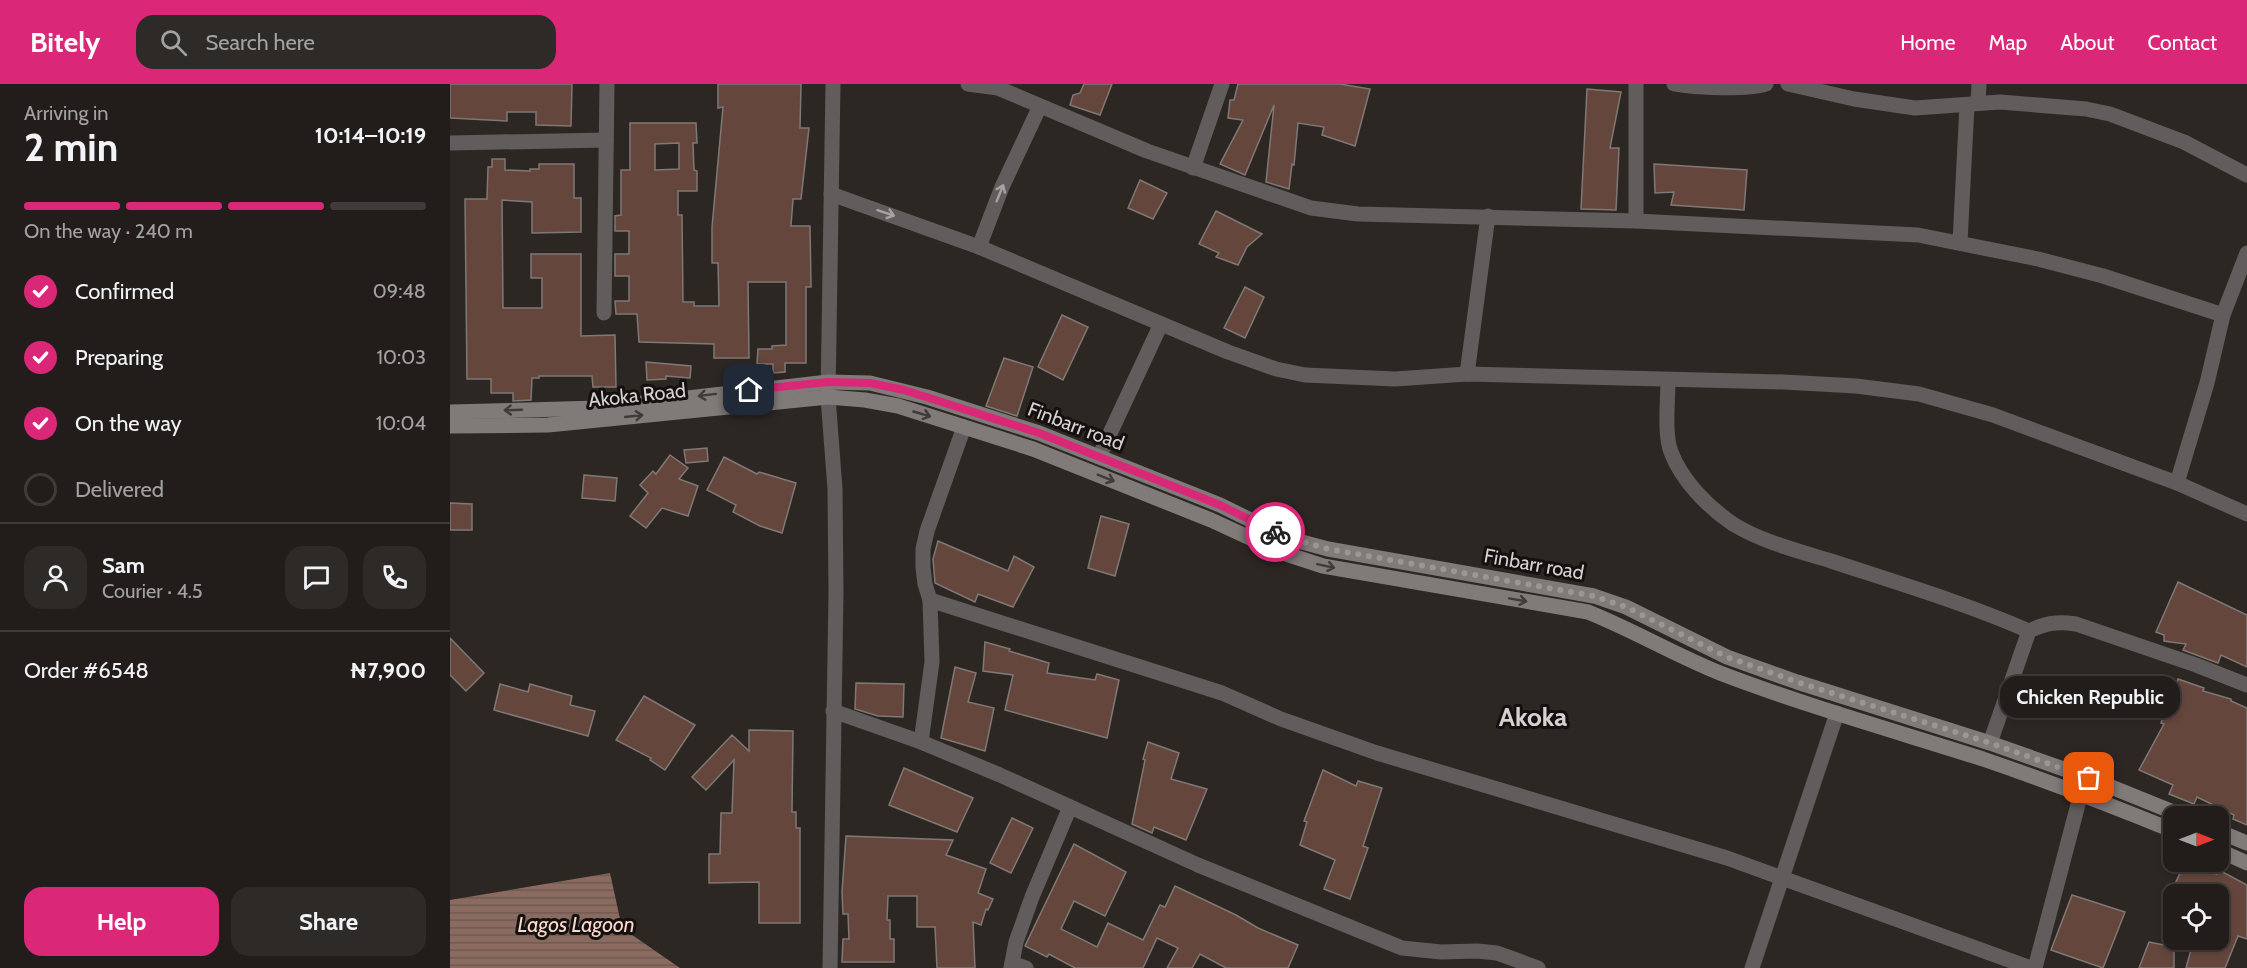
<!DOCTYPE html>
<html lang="en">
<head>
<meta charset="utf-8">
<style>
  :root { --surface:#221d1b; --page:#2e2a28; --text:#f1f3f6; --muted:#a2a2a3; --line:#3f3b3a; --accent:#db2777 }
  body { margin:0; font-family:Cabin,sans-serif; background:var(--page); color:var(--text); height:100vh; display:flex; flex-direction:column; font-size:22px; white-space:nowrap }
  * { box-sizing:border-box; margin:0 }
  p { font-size:20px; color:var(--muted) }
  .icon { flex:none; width:33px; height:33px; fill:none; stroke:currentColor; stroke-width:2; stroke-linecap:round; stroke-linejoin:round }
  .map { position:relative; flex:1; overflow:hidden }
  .panel { display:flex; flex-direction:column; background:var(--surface); width:450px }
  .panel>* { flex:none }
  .needle { width:39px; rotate:90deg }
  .buttons { position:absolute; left:1713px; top:722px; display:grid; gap:12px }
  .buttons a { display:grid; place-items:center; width:66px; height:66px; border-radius:12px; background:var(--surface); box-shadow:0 3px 9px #0003,0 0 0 2px var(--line); font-size:30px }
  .pin { position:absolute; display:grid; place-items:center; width:51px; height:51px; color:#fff; margin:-26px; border-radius:12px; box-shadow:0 3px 9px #0006 }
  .courier { position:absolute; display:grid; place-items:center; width:60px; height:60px; margin:-30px; border:4px solid #db2777; border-radius:50%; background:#fff; color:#222; box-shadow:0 2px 8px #0007 }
  .bubble { position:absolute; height:42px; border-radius:18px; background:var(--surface); box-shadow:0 3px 9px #0003,0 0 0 2px var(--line); font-size:20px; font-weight:700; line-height:42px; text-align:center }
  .head em { font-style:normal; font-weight:700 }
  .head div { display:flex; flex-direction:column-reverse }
  .head { display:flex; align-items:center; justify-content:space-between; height:102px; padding:0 24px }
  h1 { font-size:39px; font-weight:700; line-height:45px }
  .bar { display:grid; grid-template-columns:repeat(4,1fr); gap:9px 6px; align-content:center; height:72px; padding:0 24px }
  .bar i { height:8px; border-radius:4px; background:var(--line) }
  .bar .on { background:var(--accent) }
  .bar p { grid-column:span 4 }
  .line { display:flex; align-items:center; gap:15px; padding:0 24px; border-top:2px solid var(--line) }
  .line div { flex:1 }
  .round { display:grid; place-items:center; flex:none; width:63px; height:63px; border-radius:18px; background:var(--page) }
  ol { padding:0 24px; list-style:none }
  li { display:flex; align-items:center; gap:18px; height:66px }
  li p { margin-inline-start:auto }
  li .icon { padding:6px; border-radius:50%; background:var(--accent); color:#fff; stroke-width:4 }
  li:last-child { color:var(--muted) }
  li i { width:33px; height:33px; border:3px solid var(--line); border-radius:50% }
  .button { display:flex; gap:12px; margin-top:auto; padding:12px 24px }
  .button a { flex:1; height:69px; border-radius:18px; background:var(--accent); color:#fff; font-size:24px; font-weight:700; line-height:69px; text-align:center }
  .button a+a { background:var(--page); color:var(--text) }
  header { display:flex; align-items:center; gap:36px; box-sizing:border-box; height:84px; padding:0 30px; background:var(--accent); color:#fff }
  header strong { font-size:28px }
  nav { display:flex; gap:33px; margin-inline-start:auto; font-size:21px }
  .search { width:420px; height:54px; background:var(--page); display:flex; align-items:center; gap:15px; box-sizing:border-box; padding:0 21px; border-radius:18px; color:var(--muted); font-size:22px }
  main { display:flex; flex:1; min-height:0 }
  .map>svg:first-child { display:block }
  .water { fill:url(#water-rules) }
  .building { fill:#64463c; stroke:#7f7875; stroke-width:1.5; fill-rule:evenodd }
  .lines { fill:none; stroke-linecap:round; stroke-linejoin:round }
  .street { stroke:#615d5c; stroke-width:15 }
  .secondary { stroke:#807b79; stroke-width:15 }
  .oneway { stroke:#a7a3a1 }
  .oneway2 { stroke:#3f3b39 }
  .done { stroke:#9a9693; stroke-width:6; stroke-dasharray:0 10.8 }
  .route { stroke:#db2777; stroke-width:8 }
  .labels { text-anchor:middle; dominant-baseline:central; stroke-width:6; stroke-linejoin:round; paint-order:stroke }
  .street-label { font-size:20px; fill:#d5d1cf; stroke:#13100f }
  .water-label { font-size:21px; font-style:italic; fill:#fdd8cc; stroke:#13100f }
  .district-label { font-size:26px; font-weight:bold; fill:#d5d1cf; stroke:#13100f }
</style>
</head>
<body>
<header>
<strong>Bitely</strong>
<div class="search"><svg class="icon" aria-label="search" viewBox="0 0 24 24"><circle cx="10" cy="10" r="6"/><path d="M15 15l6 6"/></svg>Search here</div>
<nav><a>Home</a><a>Map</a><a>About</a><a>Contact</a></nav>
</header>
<main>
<section class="panel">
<div class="head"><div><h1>2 min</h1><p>Arriving in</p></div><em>10:14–10:19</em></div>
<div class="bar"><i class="on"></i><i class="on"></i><i class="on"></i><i></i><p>On the way · 240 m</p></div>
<ol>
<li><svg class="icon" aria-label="check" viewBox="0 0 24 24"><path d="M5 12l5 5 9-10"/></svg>Confirmed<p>09:48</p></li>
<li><svg class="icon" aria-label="check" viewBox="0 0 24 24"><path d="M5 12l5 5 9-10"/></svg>Preparing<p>10:03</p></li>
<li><svg class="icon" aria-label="check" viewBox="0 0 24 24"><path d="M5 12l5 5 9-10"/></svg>On the way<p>10:04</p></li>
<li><i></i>Delivered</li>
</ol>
<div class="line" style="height:108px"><a class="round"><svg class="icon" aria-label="person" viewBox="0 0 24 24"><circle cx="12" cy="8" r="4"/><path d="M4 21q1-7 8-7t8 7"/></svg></a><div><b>Sam</b><p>Courier · 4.5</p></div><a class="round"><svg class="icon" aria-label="chat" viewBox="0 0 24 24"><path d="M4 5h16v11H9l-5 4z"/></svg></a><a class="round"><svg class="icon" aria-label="phone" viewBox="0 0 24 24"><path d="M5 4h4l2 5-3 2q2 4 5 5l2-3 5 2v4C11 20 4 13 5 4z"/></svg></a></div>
<div class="line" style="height:78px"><div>Order #6548</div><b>₦7,900</b></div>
<div class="button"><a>Help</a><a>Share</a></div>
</section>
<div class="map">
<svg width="1797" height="884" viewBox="0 0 1797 884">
  <defs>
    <pattern id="water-rules" width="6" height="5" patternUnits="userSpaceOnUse" patternTransform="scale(1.5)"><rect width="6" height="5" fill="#8b6b60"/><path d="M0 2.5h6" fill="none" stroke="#6d5952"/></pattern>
  </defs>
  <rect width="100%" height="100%" fill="#2d2724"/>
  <path class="water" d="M160 789 172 844 230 884H0V816Z"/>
  <g class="building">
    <path d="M0 0H122L121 42 86 41V28H57V37L0 34Z"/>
    <path d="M268 0H351L350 44H359L351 115H343L341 142H360L361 203H356V279H335V288L323 289V280H307L308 265H322V262L336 261V198H298L299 274H264V260L189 258 187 230H166L165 217H179V192H165V170H179V147H165V132L171 131V86H180V39H246L247 59H243L244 86 247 87V107H228V131H232L233 218H244V222H269L268 179H262V143L273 23 268 24ZM229 59V85L205 86V60Z"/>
    <path d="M634 0H662L650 31 620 21 623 11 630 9Z"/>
    <path d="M788 0H890L920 5 905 62 872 51 874 43 848 39 844 81 842 80 839 105 816 98 824 21 795 91 770 80 793 36 778 34 780 16H784Z"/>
    <path d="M1137 5 1171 8 1160 64H1169L1166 126 1131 125Z"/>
    <path d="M42 75H55V86L80 87V85H89V80H124V114H131V148L82 149V118L52 116 53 224H92V194H81V170H131V252L165 251 166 303H143L142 292H89V294H82L81 316 63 317V309H41V295H17L15 115H37L38 83H42Z"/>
    <path d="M1204 80 1297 86 1294 126 1221 121 1224 108 1205 109Z"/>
    <path d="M690 96 717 109 703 135 678 124Z"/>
    <path d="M766 127 812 150 797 163 788 181 766 173 769 169 749 160Z"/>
    <path d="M795 203 814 213 795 254 774 244Z"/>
    <path d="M612 231 638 243 613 296 588 283Z"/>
    <path d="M554 274 583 283 567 332 536 322Z"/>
    <path d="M196 278 241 282 240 294 216 292V295L197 296Z"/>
    <path d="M257 364 258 377 236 379 234 366Z"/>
    <path d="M220 371 238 384 229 395 248 402 238 432 212 424 196 444 180 432 198 409 190 401 203 387 206 390Z"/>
    <path d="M274 373 307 390 309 388 346 399 332 449 310 442 283 428 286 421 257 406Z"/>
    <path d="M134 391 167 394 165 417 132 414Z"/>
    <path d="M0 419 22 420V446H0Z"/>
    <path d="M651 432 679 440 665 492 638 484Z"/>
    <path d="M488 457 558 487 564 472 584 483 563 523 528 510 525 518 485 499 483 475Z"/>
    <path d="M1728 498 1797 531V583L1771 571 1768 579 1733 566 1736 560 1714 557V551L1706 548Z"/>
    <path d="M0 554 34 589 16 607 0 591Z"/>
    <path d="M535 558 560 565 559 567 599 579 597 589 645 596 647 590 669 596 657 654 555 626 563 591 533 587Z"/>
    <path d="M505 583 526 589 518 618 544 624 535 667 491 654Z"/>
    <path d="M1728 595 1754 604 1753 607 1781 615V617L1797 624V741L1783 735 1784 731 1747 713 1744 720 1719 710 1723 701 1689 686 1714 640 1711 639Z"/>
    <path d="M406 599 454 600 453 633 428 632 405 625Z"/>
    <path d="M50 600 78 608 80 600 122 612 120 621 145 627 138 652 44 626Z"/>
    <path d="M194 612 245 641 215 686 200 676 201 674 166 656Z"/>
    <path d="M299 646 343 647 342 728H346V744H350V839H309V798L259 799V770H270L271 729H282L284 676 256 706 242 693 282 651 299 667Z"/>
    <path d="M698 658 729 669 721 695 757 705 736 756 704 743 702 749 682 740 695 676 693 675Z"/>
    <path d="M454 684 523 714 507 748 439 721Z"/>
    <path d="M873 686 906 702 908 697 932 704 913 762 918 764 900 815 874 805 885 776 850 761 857 738 854 737Z"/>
    <path d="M562 734 583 744 561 789 540 779Z"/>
    <path d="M396 752 503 756 496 771 536 785 528 809 543 815 538 826 536 825 531 841 523 838 525 884H487L485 843H467V812H438L437 836H440V855H444V878H392L393 855H399L398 830H393L392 808Z"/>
    <path d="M624 760 676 788 655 832 624 817 611 845 647 863 658 839 693 856 710 821 715 823 725 802 786 831 808 844 848 861 838 884H776L750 870 742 884H717L728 864 707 854 693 884H625L599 870 597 873 575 862Z"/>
    <path d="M1735 779 1767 790 1769 786 1797 801V855L1788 852 1775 884H1736L1744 855H1768V810H1720Z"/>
    <path d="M1622 811 1675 828 1653 884 1601 866Z"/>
    <path d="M1699 858 1724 863V884H1689Z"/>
  </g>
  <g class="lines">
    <g class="street">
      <path d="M518 0 548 4 697 67 861 124 908 130 1186 137 1468 151 1588 175 1653 192 1773 231"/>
      <path d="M1224 0C1245 4 1296 6 1316 0"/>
      <path d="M1338 0 1404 15 1465 24 1550 18 1636 25 1660 30 1734 58 1797 91"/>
      <path d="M1528 19 1529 0"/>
      <path d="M0 59 156 56"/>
      <path d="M743 84 772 0"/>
      <path d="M381 110 529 163 778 268 826 285 855 291 945 295 1017 290 1334 298 1406 302 1469 310 1543 331 1727 399 1797 430"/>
      <path d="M1186 137V0"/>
      <path d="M1510 158 1517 21"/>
      <path d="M529 163 552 103 590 22"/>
      <path d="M154 229 157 0"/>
      <path d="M1017 290 1038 132"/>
      <path d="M1218 296C1218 316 1214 350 1221 368 1232 397 1258 423 1283 440 1312 458 1349 467 1381 477 1448 499 1515 519 1579 547 1596 539 1607 537 1626 540L1746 581 1797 601"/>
      <path d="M649 373 711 240"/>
      <path d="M1727 399 1757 299 1773 231 1797 169"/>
      <path d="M480 516 772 609 831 635 927 669 1277 774 1581 884"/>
      <path d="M383 627 471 658 550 691 748 781 952 864 991 868 1027 867 1047 869 1088 884"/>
      <path d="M471 658 482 578 480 516 475 500 473 483V465L477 447 514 343"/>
      <path d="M1540 659 1579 547"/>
      <path d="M562 879 576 884"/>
      <path d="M380 884 386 509 385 405 378 313 383 0"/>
      <path d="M561 884 566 858 582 813 620 723"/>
      <path d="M1302 884 1387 629"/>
      <path d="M1585 884 1631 709"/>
    </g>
    <g class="secondary">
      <path d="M0 328 149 324 378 298 420 299 477 313 589 349 770 421 837 454 878 465 1144 512 1176 523 1277 573 1347 598 1540 659 1639 694 1733 732"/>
      <path d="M0 342 98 341 378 313 415 316 448 322 583 365 761 436 830 468 873 482 1138 528C1183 546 1225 571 1270 589 1356 622 1445 647 1533 675 1597 697 1660 721 1724 747"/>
      <path d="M1768 747 1797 759"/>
      <path d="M1768 766 1797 779"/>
    </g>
  </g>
  <defs><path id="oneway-shaft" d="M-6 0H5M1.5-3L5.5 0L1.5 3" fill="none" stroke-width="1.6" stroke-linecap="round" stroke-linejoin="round" transform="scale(1.5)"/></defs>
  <g class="oneway">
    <use href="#oneway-shaft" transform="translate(550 109) rotate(-68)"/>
    <use href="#oneway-shaft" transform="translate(436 129) rotate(19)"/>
  </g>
  <g class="oneway2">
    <use href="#oneway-shaft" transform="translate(257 311) rotate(173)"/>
    <use href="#oneway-shaft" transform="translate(63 326) rotate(178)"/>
    <use href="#oneway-shaft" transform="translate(472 330) rotate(16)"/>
    <use href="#oneway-shaft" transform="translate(184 332) rotate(-6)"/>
    <use href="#oneway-shaft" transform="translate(656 394) rotate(22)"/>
    <use href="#oneway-shaft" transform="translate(876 482) rotate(12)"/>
    <use href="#oneway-shaft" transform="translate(1068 516) rotate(10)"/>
  </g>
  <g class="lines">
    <path class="done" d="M825 448 837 453 878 465 1144 512 1176 523 1277 573 1347 598 1540 659 1639 694"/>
    <path class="route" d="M299 306 378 298 420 299 454 306 589 349 770 421 825 448"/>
  </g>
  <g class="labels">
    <g class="street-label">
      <text transform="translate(187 311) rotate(-6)">Akoka Road</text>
      <text transform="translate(626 342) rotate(21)">Finbarr road</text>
      <text transform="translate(1084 480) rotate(10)">Finbarr road</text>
    </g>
    <g class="water-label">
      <text x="126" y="840">Lagos Lagoon</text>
    </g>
    <g class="district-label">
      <text x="1083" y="633">Akoka</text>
    </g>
  </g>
</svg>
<div class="buttons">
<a><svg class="needle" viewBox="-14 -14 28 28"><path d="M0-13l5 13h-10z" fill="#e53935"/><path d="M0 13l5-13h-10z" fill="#a2a2a3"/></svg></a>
<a><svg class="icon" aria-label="locate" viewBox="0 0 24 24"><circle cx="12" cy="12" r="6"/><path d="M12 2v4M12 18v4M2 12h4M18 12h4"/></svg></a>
</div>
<div class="pin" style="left:1639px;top:694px;background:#ea580c"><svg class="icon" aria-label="bag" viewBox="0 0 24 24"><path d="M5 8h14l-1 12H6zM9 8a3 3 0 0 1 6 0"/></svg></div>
<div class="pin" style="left:299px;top:306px;background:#1f2937"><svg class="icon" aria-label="home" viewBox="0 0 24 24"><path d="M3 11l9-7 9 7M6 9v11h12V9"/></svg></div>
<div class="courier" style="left:825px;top:448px"><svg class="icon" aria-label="bike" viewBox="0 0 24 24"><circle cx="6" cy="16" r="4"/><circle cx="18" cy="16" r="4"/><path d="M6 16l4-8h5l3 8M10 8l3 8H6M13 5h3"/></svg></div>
<div class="bubble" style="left:1550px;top:592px;width:180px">Chicken Republic</div>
</div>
</main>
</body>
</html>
